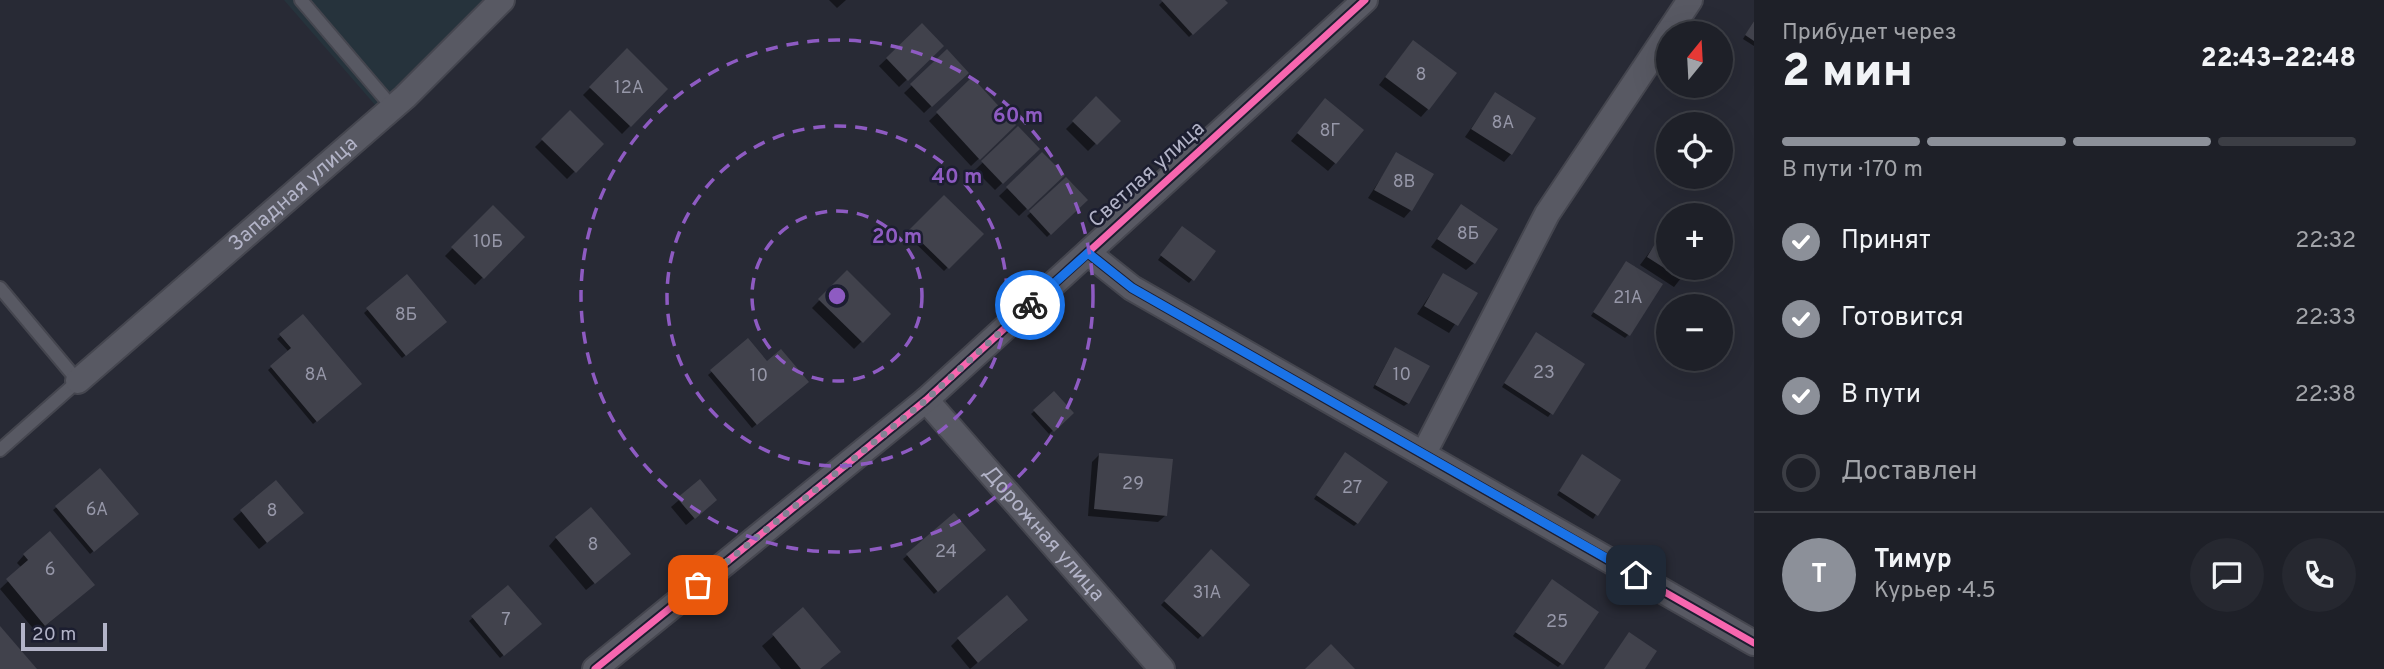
<!DOCTYPE html>
<html lang="ru">
<head>
<meta charset="utf-8">
<style>
  :root { --surface:#1e2028; --page:#262830; --text:#f1f3f6; --muted:#a1a3a8; --line:#3c3e45; --accent:#8c9099 }
  body { margin:0; font-family:Overpass,sans-serif; background:var(--page); color:var(--text); height:100vh; display:flex; flex-direction:column; font-size:26px; white-space:nowrap }
  * { box-sizing:border-box; margin:0 }
  p { font-size:23px; color:var(--muted) }
  .icon { flex:none; width:38px; height:38px; fill:none; stroke:currentColor; stroke-width:2; stroke-linecap:round; stroke-linejoin:round }
  .map { position:relative; flex:1; overflow:hidden }
  .drawer { display:flex; flex-direction:column; background:var(--surface); width:630px }
  .drawer>* { flex:none }
  .needle { width:46px; rotate:18deg }
  .fabs { position:absolute; left:1656px; top:21px; display:grid; gap:14px }
  .fabs a { display:grid; place-items:center; width:77px; height:77px; border-radius:50%; background:var(--surface); box-shadow:0 7px 28px #0002,0 0 0 2px var(--line); font-size:35px }
  .scale { position:absolute; left:21px; bottom:18px; width:86px; box-sizing:border-box; padding-left:7px; border:4px solid #b2b3c7; border-top:0; font-size:19px; line-height:24px; white-space:nowrap; color:#b2b3c7; -webkit-text-stroke:5px #1c1e30; paint-order:stroke }
  .pin { position:absolute; display:grid; place-items:center; width:60px; height:60px; color:#fff; margin:-30px; border-radius:14px; box-shadow:0 4px 10px #0006 }
  .courier { position:absolute; display:grid; place-items:center; width:70px; height:70px; margin:-35px; border:5px solid #1a73e8; border-radius:50%; background:#fff; color:#222; box-shadow:0 2px 9px #0007 }
  .overview em { font-style:normal; font-weight:800 }
  .overview div { display:flex; flex-direction:column-reverse }
  .overview { display:flex; align-items:center; justify-content:space-between; height:119px; padding:0 28px }
  h1 { font-size:46px; font-weight:800; line-height:52px }
  .bar { display:grid; grid-template-columns:repeat(4,1fr); gap:10px 7px; align-content:center; height:84px; padding:0 28px }
  .bar i { height:9px; border-radius:5px; background:var(--line) }
  .bar .selected { background:var(--accent) }
  .bar p { grid-column:span 4 }
  .line { display:flex; align-items:center; gap:18px; padding:0 28px; border-top:2px solid var(--line) }
  .line div { flex:1 }
  .round { display:grid; place-items:center; flex:none; width:74px; height:74px; border-radius:37px; background:var(--page) }
  ol { padding:0 28px; list-style:none }
  li { display:flex; align-items:center; gap:21px; height:77px }
  li p { margin-inline-start:auto }
  li .icon { padding:7px; border-radius:50%; background:var(--accent); color:#fff; stroke-width:4 }
  li:last-child { color:var(--muted) }
  li i { width:38px; height:38px; border:4px solid var(--line); border-radius:50% }
  main { display:flex; flex:1; min-height:0 }
  .map>svg:first-child { display:block }
  .green { fill:#26333c }
  .shadow { fill:#0007 }
  .building { fill:#41424c }
  .lines { fill:none; stroke-linecap:round; stroke-linejoin:round }
  .service-casing { stroke:#45464f; stroke-width:16 }
  .minor-casing { stroke:#45464f; stroke-width:28 }
  .service { stroke:#585963; stroke-width:12 }
  .minor { stroke:#585963; stroke-width:24 }
  .cycleway-casing { stroke:#1c1e30; stroke-width:11 }
  .cycleway { stroke:#f766af; stroke-width:7 }
  .done { stroke:#828394; stroke-width:7; stroke-dasharray:0 12.6 }
  .route { stroke:#1a73e8; stroke-width:9 }
  .ring { fill:none; stroke:#8e5bc2; stroke-width:3.5; stroke-dasharray:12 9 }
  .labels { text-anchor:middle; dominant-baseline:central; stroke-width:5; stroke-linejoin:round; paint-order:stroke }
  .number-label { font-size:18px; fill:#9697a8 }
  .street-label { font-size:21px; fill:#b2b3c7; stroke:#1c1e30 }
  .centre { fill:#8e5bc2; stroke:#1c1e30; stroke-width:3.5 }
  .ring-label { font-size:21px; text-anchor:middle; font-weight:bold; fill:#8e5bc2; stroke:#1c1e30; stroke-width:5; stroke-linejoin:round; paint-order:stroke }
</style>
</head>
<body>
<main>
<div class="map">
<svg width="1754" height="669" viewBox="0 0 1754 669">
  <rect width="100%" height="100%" fill="#282a35"/>
  <path class="green" d="M284 0H509L376 106Z"/>
  <g class="shadow">
    <path d="M829 0H846L837 8Z"/>
    <path d="M1164 0H1223L1226 3 1189 37 1159 5Z"/>
    <path d="M1754 21V46L1743 39Z"/>
    <path d="M922 25 942 46 899 87 879 66Z"/>
    <path d="M1406 50 1428 109 1421 117 1379 85Z"/>
    <path d="M627 51 666 89 622 134 583 95Z"/>
    <path d="M947 52 966 73 924 113 904 93Z"/>
    <path d="M972 80 1014 125 971 166 929 121Z"/>
    <path d="M1495 94 1511 154 1504 162 1465 137Z"/>
    <path d="M1096 99 1118 121 1088 151 1066 129Z"/>
    <path d="M1325 100 1335 163 1328 171 1291 141Z"/>
    <path d="M570 113 602 144 567 179 535 147Z"/>
    <path d="M1018 129 1038 149 995 190 975 170Z"/>
    <path d="M1397 154 1411 210 1404 218 1368 198Z"/>
    <path d="M1042 155 1062 175 1019 216 999 196Z"/>
    <path d="M1066 179 1085 200 1047 237 1027 216Z"/>
    <path d="M944 197 981 234 944 271 907 235Z"/>
    <path d="M1461 206 1474 263 1466 270 1431 247Z"/>
    <path d="M493 207 523 237 475 285 445 256Z"/>
    <path d="M1666 230 1668 268H1689L1674 287 1640 265Z"/>
    <path d="M1179 231 1214 252 1189 283 1158 260Z"/>
    <path d="M1623 266 1628 335 1625 338 1591 316Z"/>
    <path d="M847 272 889 314 854 349 812 308Z"/>
    <path d="M1444 275 1475 294 1449 333 1417 314Z"/>
    <path d="M406 276 442 325 402 358 364 313Z"/>
    <path d="M303 317 356 387 313 424 268 370 289 352 277 339Z"/>
    <path d="M1533 338 1551 413 1548 417 1502 387Z"/>
    <path d="M748 340 767 364 803 385 752 428 708 375Z"/>
    <path d="M1392 353 1408 403 1404 406 1373 388Z"/>
    <path d="M1054 393 1072 413 1049 434 1031 414Z"/>
    <path d="M1100 454 1166 515 1158 522 1088 516 1092 462Z"/>
    <path d="M1342 458 1357 523 1354 526 1314 499Z"/>
    <path d="M1579 460 1619 480 1593 519 1557 495Z"/>
    <path d="M276 482 294 520 259 549 233 519Z"/>
    <path d="M700 482 708 507 686 525 671 507Z"/>
    <path d="M57 507 133 517 90 554 53 510Z"/>
    <path d="M954 515 984 550 934 594 903 559Z"/>
    <path d="M556 538 621 561 586 590 549 546Z"/>
    <path d="M1211 552 1247 585 1198 639 1161 605Z"/>
    <path d="M24 555 85 592 37 633 0 589 22 568 17 563Z"/>
    <path d="M1549 585 1562 663 1558 667 1513 636Z"/>
    <path d="M508 587 536 627 500 658 469 621Z"/>
    <path d="M803 610 820 669H781L762 646Z"/>
    <path d="M1019 628 970 669 951 646 958 639Z"/>
  </g>
  <g class="building">
    <path d="M1161 0H1225L1228 3 1193 35Z"/>
    <path d="M1754 21V41L1745 35Z"/>
    <path d="M922 23 944 46 908 81 886 58Z"/>
    <path d="M1413 40 1457 73 1429 110 1385 77Z"/>
    <path d="M627 48 668 89 631 127 589 87Z"/>
    <path d="M947 49 969 73 932 107 910 84Z"/>
    <path d="M972 77 1016 125 980 160 936 112Z"/>
    <path d="M1495 92 1536 118 1512 155 1471 129Z"/>
    <path d="M1096 96 1121 121 1097 145 1072 121Z"/>
    <path d="M1325 98 1364 130 1336 164 1297 133Z"/>
    <path d="M570 110 604 144 576 173 541 139Z"/>
    <path d="M1018 126 1040 149 1003 184 981 161Z"/>
    <path d="M1042 152 1065 175 1028 210 1006 187Z"/>
    <path d="M1396 152 1434 174 1412 211 1374 190Z"/>
    <path d="M1066 177 1088 200 1051 235 1029 211Z"/>
    <path d="M944 195 984 234 949 269 909 230Z"/>
    <path d="M1461 204 1498 229 1475 264 1437 239Z"/>
    <path d="M493 205 525 237 484 279 451 247Z"/>
    <path d="M1182 226 1216 251 1194 281 1160 255Z"/>
    <path d="M1665 227 1668 268H1691L1683 280 1647 257Z"/>
    <path d="M1626 261 1663 284 1630 336 1593 312Z"/>
    <path d="M847 270 891 314 863 343 818 299Z"/>
    <path d="M1443 273 1478 293 1458 326 1424 306Z"/>
    <path d="M407 274 447 322 406 356 366 308Z"/>
    <path d="M303 314 362 384 317 422 270 366 291 348 279 334Z"/>
    <path d="M1536 332 1585 364 1553 415 1504 383Z"/>
    <path d="M748 338 767 361 781 349 809 382 757 425 710 370Z"/>
    <path d="M1395 347 1430 366 1409 404 1375 385Z"/>
    <path d="M1054 391 1074 413 1054 432 1033 410Z"/>
    <path d="M1345 452 1388 482 1358 524 1316 495Z"/>
    <path d="M1099 453 1173 459 1167 516 1094 509Z"/>
    <path d="M1582 454 1621 480 1598 516 1559 491Z"/>
    <path d="M100 468 139 514 94 552 55 506Z"/>
    <path d="M700 479 717 500 695 519 677 498Z"/>
    <path d="M276 480 304 513 267 543 240 510Z"/>
    <path d="M591 507 631 554 595 584 555 537Z"/>
    <path d="M954 513 986 550 938 592 906 554Z"/>
    <path d="M50 531 95 585 45 626 6 579 28 560 23 554Z"/>
    <path d="M1211 549 1250 585 1203 637 1164 601Z"/>
    <path d="M1552 579 1599 612 1563 665 1515 632Z"/>
    <path d="M508 585 542 624 504 656 471 616Z"/>
    <path d="M1007 595 1028 620 978 663 957 638Z"/>
    <path d="M803 607 841 652 820 669H801L772 634Z"/>
    <path d="M0 626 37 669H0Z"/>
    <path d="M1629 632 1657 651 1645 669H1604Z"/>
    <path d="M1331 644 1355 669H1305Z"/>
  </g>
  <g class="lines">
    <g class="service-casing">
      <g id="service">
        <path d="M301 0 393 108"/>
        <path d="M0 288 78 381 0 450"/>
      </g>
    </g>
    <g class="minor-casing">
      <g id="minor">
        <path d="M1668 33 1690 0"/>
        <path d="M1088 253 1132 288 1754 643"/>
        <path id="s1" d="M78 381 405 97 502 0"/>
        <path id="s2" d="M926 400 1162 669"/>
        <path d="M1424 453 1547 214 1668 33"/>
        <path d="M595 669 926 400 1365 0"/>
      </g>
    </g>
    <use href="#service" class="service"/>
    <use href="#minor" class="minor"/>
    <g class="cycleway-casing">
      <g id="cycleway">
        <path d="M1088 253 1132 288 1754 643"/>
        <path d="M595 669 926 400 1365 0"/>
      </g>
    </g>
    <use href="#cycleway" class="cycleway"/>
  </g>
  <g class="lines">
    <path class="done" d="M698 585 926 400 1030 305"/>
    <path class="route" d="M1030 305 1088 253 1132 288 1636 575"/>
  </g>
  <g class="ring">
    <circle cx="837" cy="296" r="85"/>
    <circle cx="837" cy="296" r="170"/>
    <circle cx="837" cy="296" r="256"/>
  </g>
  <g class="labels">
    <g class="number-label">
      <text x="1421" y="75">8</text>
      <text x="629" y="88">12А</text>
      <text x="1503" y="123">8А</text>
      <text x="1330" y="131">8Г</text>
      <text x="1404" y="182">8В</text>
      <text x="1468" y="234">8Б</text>
      <text x="488" y="242">10Б</text>
      <text x="1628" y="298">21А</text>
      <text x="406" y="315">8Б</text>
      <text x="1544" y="373">23</text>
      <text x="316" y="375">8А</text>
      <text x="1402" y="375">10</text>
      <text x="759" y="376">10</text>
      <text x="1133" y="484">29</text>
      <text x="1352" y="488">27</text>
      <text x="97" y="510">6А</text>
      <text x="272" y="511">8</text>
      <text x="593" y="545">8</text>
      <text x="946" y="552">24</text>
      <text x="50" y="570">6</text>
      <text x="1207" y="593">31А</text>
      <text x="506" y="620">7</text>
      <text x="1557" y="622">25</text>
    </g>
    <g class="street-label">
      <text transform="translate(1147 175) rotate(-42)">Светлая улица</text>
      <text stroke="none"><textPath href="#s1" startOffset="285">Западная улица</textPath></text>
      <text stroke="none"><textPath href="#s2" startOffset="178">Дорожная улица</textPath></text>
    </g>
  </g>
  <circle cx="837" cy="296" r="10" class="centre"/>
  <g class="ring-label">
    <text x="1018" y="122">60 m</text>
    <text x="957" y="183">40 m</text>
    <text x="897" y="243">20 m</text>
  </g>
</svg>
<div class="fabs">
<a><svg class="needle" viewBox="-14 -14 28 28"><path d="M0-13l5 13h-10z" fill="#e53935"/><path d="M0 13l5-13h-10z" fill="#a1a3a8"/></svg></a>
<a><svg class="icon" aria-label="locate" viewBox="0 0 24 24"><circle cx="12" cy="12" r="6"/><path d="M12 2v4M12 18v4M2 12h4M18 12h4"/></svg></a>
<a>+</a>
<a>−</a>
</div>
<div class="scale">20 m</div>
<div class="pin" style="left:698px;top:585px;background:#ea580c"><svg class="icon" aria-label="bag" viewBox="0 0 24 24"><path d="M5 8h14l-1 12H6zM9 8a3 3 0 0 1 6 0"/></svg></div>
<div class="pin" style="left:1636px;top:575px;background:#1f2937"><svg class="icon" aria-label="home" viewBox="0 0 24 24"><path d="M3 11l9-7 9 7M6 9v11h12V9"/></svg></div>
<div class="courier" style="left:1030px;top:305px"><svg class="icon" aria-label="bike" viewBox="0 0 24 24"><circle cx="6" cy="16" r="4"/><circle cx="18" cy="16" r="4"/><path d="M6 16l4-8h5l3 8M10 8l3 8H6M13 5h3"/></svg></div>
</div>
<section class="drawer">
<div class="overview"><div><h1>2 мин</h1><p>Прибудет через</p></div><em>22:43–22:48</em></div>
<div class="bar"><i class="selected"></i><i class="selected"></i><i class="selected"></i><i></i><p>В пути · 170 m</p></div>
<ol>
<li><svg class="icon" aria-label="check" viewBox="0 0 24 24"><path d="M5 12l5 5 9-10"/></svg>Принят<p>22:32</p></li>
<li><svg class="icon" aria-label="check" viewBox="0 0 24 24"><path d="M5 12l5 5 9-10"/></svg>Готовится<p>22:33</p></li>
<li><svg class="icon" aria-label="check" viewBox="0 0 24 24"><path d="M5 12l5 5 9-10"/></svg>В пути<p>22:38</p></li>
<li><i></i>Доставлен</li>
</ol>
<div class="line" style="height:126px"><b class="round" style="background:var(--accent);color:#fff">Т</b><div><b>Тимур</b><p>Курьер · 4.5</p></div><a class="round"><svg class="icon" aria-label="chat" viewBox="0 0 24 24"><path d="M4 5h16v11H9l-5 4z"/></svg></a><a class="round"><svg class="icon" aria-label="phone" viewBox="0 0 24 24"><path d="M5 4h4l2 5-3 2q2 4 5 5l2-3 5 2v4C11 20 4 13 5 4z"/></svg></a></div>
</section>
</main>
</body>
</html>
